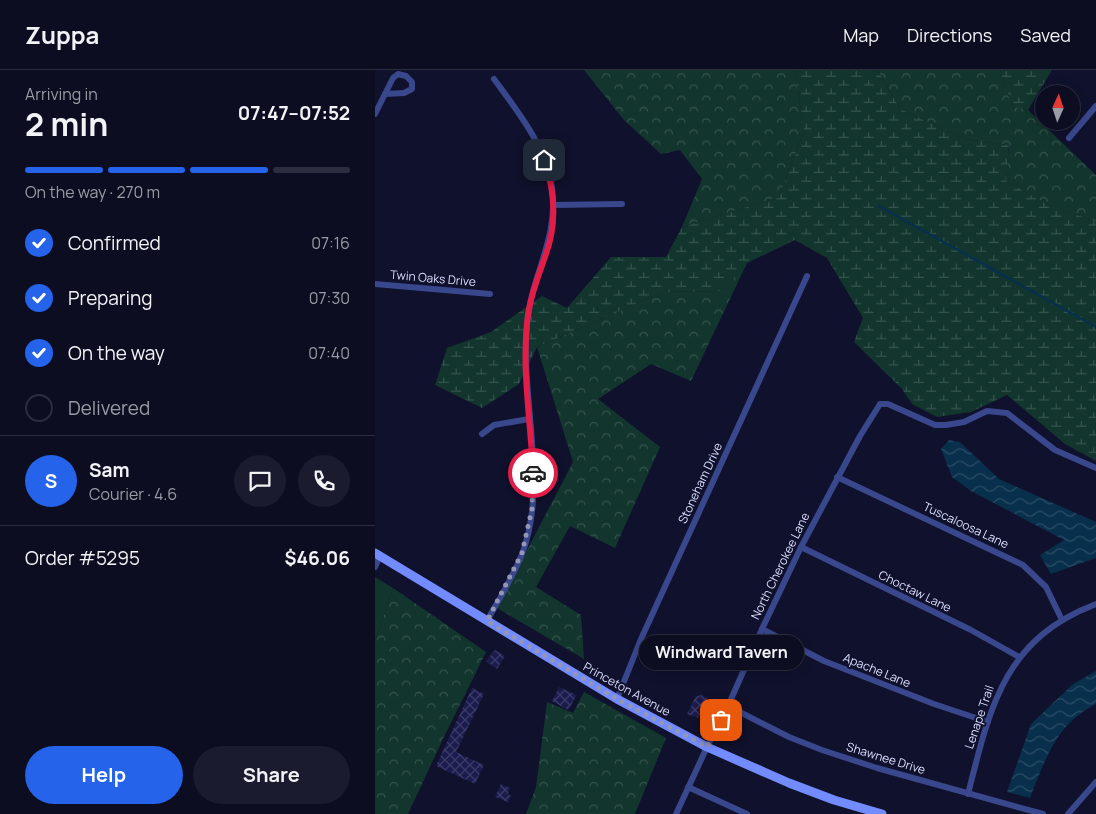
<!DOCTYPE html>
<html lang="en">
<head>
<meta charset="utf-8">
<style>
  :root { --surface:#0c0d21; --page:#1a1b2e; --text:#f1f3f6; --muted:#9a9ca5; --line:#2c2d3f; --accent:#2563eb }
  body { margin:0; font-family:Manrope,sans-serif; background:var(--page); color:var(--text); height:100vh; display:flex; flex-direction:column; font-size:19px; white-space:nowrap }
  * { box-sizing:border-box; margin:0 }
  p { font-size:16px; color:var(--muted) }
  .icon { flex:none; width:28px; height:28px; fill:none; stroke:currentColor; stroke-width:2; stroke-linecap:round; stroke-linejoin:round }
  .map { position:relative; flex:1; overflow:hidden }
  .panel { display:flex; flex-direction:column; background:var(--surface); width:375px }
  .panel>* { flex:none }
  .needle { width:32px; rotate:3deg }
  .fabs { position:absolute; left:660px; top:15px; display:grid; gap:10px }
  .fabs a { display:grid; place-items:center; width:45px; height:45px; border-radius:50%; background:var(--surface); box-shadow:0 2px 12px #0003,0 0 0 1px var(--line); font-size:25px }
  .pin { position:absolute; display:grid; place-items:center; width:42px; height:42px; color:#fff; margin:-21px; border-radius:10px; box-shadow:0 2px 8px #0006 }
  .courier { position:absolute; display:grid; place-items:center; width:50px; height:50px; margin:-25px; border:4px solid #e11d48; border-radius:50%; background:#fff; color:#222; box-shadow:0 1px 6px #0007 }
  .bubble { position:absolute; height:35px; border-radius:18px; background:var(--surface); box-shadow:0 2px 12px #0003,0 0 0 1px var(--line); font-size:16px; font-weight:700; line-height:35px; text-align:center }
  .headline em { font-style:normal; font-weight:700 }
  .headline div { display:flex; flex-direction:column-reverse }
  .headline { display:flex; align-items:center; justify-content:space-between; height:85px; padding:0 25px }
  h1 { font-size:32px; font-weight:700; line-height:38px }
  .bar { display:grid; grid-template-columns:repeat(4,1fr); gap:8px 5px; align-content:center; height:60px; padding:0 25px }
  .bar i { height:6px; border-radius:4px; background:var(--line) }
  .bar .on { background:var(--accent) }
  .bar p { grid-column:span 4 }
  .line { display:flex; align-items:center; gap:12px; padding:0 25px; border-top:1px solid var(--line) }
  .line div { flex:1 }
  .round { display:grid; place-items:center; flex:none; width:52px; height:52px; border-radius:26px; background:var(--page) }
  ol { padding:0 25px; list-style:none }
  li { display:flex; align-items:center; gap:15px; height:55px }
  li p { margin-inline-start:auto }
  li .icon { padding:5px; border-radius:50%; background:var(--accent); color:#fff; stroke-width:4 }
  li:last-child { color:var(--muted) }
  li i { width:28px; height:28px; border:2px solid var(--line); border-radius:50% }
  .button { display:flex; gap:10px; margin-top:auto; padding:10px 25px }
  .button a { flex:1; height:58px; border-radius:30px; background:var(--accent); color:#fff; font-size:20px; font-weight:700; line-height:58px; text-align:center }
  .button a+a { background:var(--page); color:var(--text) }
  header { display:flex; align-items:center; gap:30px; box-sizing:border-box; height:70px; padding:0 25px; background:var(--surface); border-bottom:1px solid var(--line) }
  header strong { font-size:24px }
  nav { display:flex; gap:28px; margin-inline-start:auto; font-size:18px }
  main { display:flex; flex:1; min-height:0 }
  .map>svg:first-child { display:block }
  .forest { fill:url(#forest-crowns) }
  .wetland { fill:url(#wetland-marsh) }
  .green { fill:#12362e }
  .water { fill:url(#water-waves) }
  .lines { fill:none; stroke-linecap:round; stroke-linejoin:round }
  .stream { stroke:#082f4c; stroke-width:2.5 }
  .building { fill:url(#building-cross-hatch) }
  .minor { stroke:#39478d; stroke-width:6 }
  .secondary { stroke:#728bff; stroke-width:9 }
  .done { stroke:#9496b5; stroke-width:5; stroke-dasharray:0 9 }
  .route { stroke:#e11d48; stroke-width:6 }
  .labels { text-anchor:middle; dominant-baseline:central; stroke-width:4; stroke-linejoin:round; paint-order:stroke }
  .street-label { font-size:12px; fill:#dbdeff; stroke:#10112c }
</style>
</head>
<body>
<header>
<strong>Zuppa</strong>
<nav><a>Map</a><a>Directions</a><a>Saved</a></nav>
</header>
<main>
<section class="panel">
<div class="headline"><div><h1>2 min</h1><p>Arriving in</p></div><em>07:47–07:52</em></div>
<div class="bar"><i class="on"></i><i class="on"></i><i class="on"></i><i></i><p>On the way · 270 m</p></div>
<ol>
<li><svg class="icon" aria-label="check" viewBox="0 0 24 24"><path d="M5 12l5 5 9-10"/></svg>Confirmed<p>07:16</p></li>
<li><svg class="icon" aria-label="check" viewBox="0 0 24 24"><path d="M5 12l5 5 9-10"/></svg>Preparing<p>07:30</p></li>
<li><svg class="icon" aria-label="check" viewBox="0 0 24 24"><path d="M5 12l5 5 9-10"/></svg>On the way<p>07:40</p></li>
<li><i></i>Delivered</li>
</ol>
<div class="line" style="height:90px"><b class="round" style="background:var(--accent);color:#fff">S</b><div><b>Sam</b><p>Courier · 4.6</p></div><a class="round"><svg class="icon" aria-label="chat" viewBox="0 0 24 24"><path d="M4 5h16v11H9l-5 4z"/></svg></a><a class="round"><svg class="icon" aria-label="phone" viewBox="0 0 24 24"><path d="M5 4h4l2 5-3 2q2 4 5 5l2-3 5 2v4C11 20 4 13 5 4z"/></svg></a></div>
<div class="line" style="height:65px"><div>Order #5295</div><b>$46.06</b></div>
<div class="button"><a>Help</a><a>Share</a></div>
</section>
<div class="map">
<svg width="721" height="744" viewBox="0 0 721 744">
  <defs>
    <pattern id="forest-crowns" width="20" height="18" patternUnits="userSpaceOnUse" patternTransform="scale(1.25)"><rect width="20" height="18" fill="#12362e"/><path d="M2 6a3 3 0 1 1 6 0M12 15a3 3 0 1 1 6 0" fill="none" stroke="#34534d"/></pattern>
    <pattern id="wetland-marsh" width="20" height="14" patternUnits="userSpaceOnUse" patternTransform="scale(1.25)"><rect width="20" height="14" fill="#12362e"/><path d="M1 5h8M5 5V1M11 12h8M15 12V8" fill="none" stroke="#34534d"/></pattern>
    <pattern id="water-waves" width="16" height="10" patternUnits="userSpaceOnUse" patternTransform="scale(1.25)"><rect width="16" height="10" fill="#082f4c"/><path d="M0 5q4-4 8 0t8 0" fill="none" stroke="#2b4d67"/></pattern>
    <pattern id="building-cross-hatch" width="8" height="8" patternUnits="userSpaceOnUse" patternTransform="scale(1.25)"><rect width="8" height="8" fill="#1b1b4e"/><path d="M0 0l8 8M0 8l8-8" fill="none" stroke="#3c3c69"/></pattern>
  </defs>
  <rect width="100%" height="100%" fill="#10112c"/>
  <g class="forest">
    <path d="M209 0H420L429 61 404 127 307 157 327 109 305 80 286 84 249 50Z"/>
    <path d="M503 0H625L637 36 653 40 721 105V152L668 132 631 111 634 75 590 69 525 39Z"/>
    <path d="M372 193 316 311 276 294 223 329 285 377 240 478 195 456 161 517 206 545 209 589 122 538 198 392 162 277 288 222 347 221Z"/>
    <path d="M18 518 111 582 67 671 33 744H0V571Z"/>
    <path d="M209 622 291 668 260 744H151L161 717 172 632 198 643Z"/>
  </g>
  <g class="wetland">
    <path d="M420 0H503L525 39 590 69 634 75 631 111 668 132 721 152V391L690 374 632 325 596 342 562 347 537 334 527 319 479 272 488 248 452 188 420 170 372 193 347 221 288 222 162 277 144 314 107 338 60 315 72 278 116 262 167 226 192 238 236 187H291L307 157 404 127 429 61Z"/>
    <path d="M625 0H677L653 40 637 36Z"/>
  </g>
  <path class="green" d="M0 507 18 518 0 571Z"/>
  <g class="water">
    <path d="M574 370 585 372 624 409 721 452V488L676 504 665 485 689 470 596 421 577 407 566 379Z"/>
    <path d="M721 601V634C714 638 707 642 701 647 678 665 665 702 655 728L632 722 656 654 698 614Z"/>
  </g>
  <g class="lines">
    <path class="stream" d="M504 136 721 257"/>
  </g>
  <g class="building">
    <path d="M120 580 130 586 122 599 111 591Z"/>
    <path d="M184 617 202 625 193 640 177 631Z"/>
    <path d="M97 618 109 624 81 682 109 695 100 714 61 696Z"/>
    <path d="M327 625 332 628 323 648 312 644 321 626Z"/>
    <path d="M126 714 135 718 133 724 136 726 133 732 120 727Z"/>
  </g>
  <g class="lines">
    <g class="minor">
      <path d="M23 4 31 6 37 12V19L29 23 10 24 18 8Z"/>
      <path d="M0 44 10 24"/>
      <path d="M694 68 721 36"/>
      <path d="M178 135 247 134"/>
      <path d="M0 214 115 224"/>
      <path d="M107 364 119 355 154 349"/>
      <path d="M462 407 648 495 671 517 687 550"/>
      <path d="M426 477 596 560 644 587"/>
      <path d="M0 497 5 486"/>
      <path d="M112 551C124 529 138 507 147 484 174 414 145 328 152 254 156 206 184 168 177 118 171 76 143 42 119 9"/>
      <path d="M387 559 449 591 559 634 613 652"/>
      <path d="M242 629 266 569 432 206"/>
      <path d="M353 636 414 667 447 680 502 698 668 744"/>
      <path d="M313 717 372 744"/>
      <path d="M593 724C615 637 629 569 721 534"/>
      <path d="M301 744 332 677 353 636 387 559 426 477 485 366 505 334H513L560 355H571L589 352 612 341 632 343 680 380 721 398"/>
      <path d="M693 744 721 712"/>
    </g>
    <path class="secondary" d="M0 483 242 629 332 677 414 713 459 730 507 744"/>
  </g>
  <g class="lines">
    <path class="done" d="M158 403 157 439 147 483 112 551 242 629 332 677 346 650"/>
    <path class="route" d="M158 403C156 354 147 303 152 254 154 229 163 207 171 184 182 153 180 121 169 90"/>
  </g>
  <g class="labels">
    <g class="street-label">
      <text transform="translate(58 208) rotate(5)">Twin Oaks Drive</text>
      <text transform="translate(325 413) rotate(-65)">Stoneham Drive</text>
      <text transform="translate(591 455) rotate(25)">Tuscaloosa Lane</text>
      <text transform="translate(405 496) rotate(-64)">North Cherokee Lane</text>
      <text transform="translate(540 521) rotate(26)">Choctaw Lane</text>
      <text transform="translate(502 600) rotate(22)">Apache Lane</text>
      <text transform="translate(252 619) rotate(29)">Princeton Avenue</text>
      <text transform="translate(604 647) rotate(-71)">Lenape Trail</text>
      <text transform="translate(511 688) rotate(17)">Shawnee Drive</text>
    </g>
  </g>
</svg>
<div class="fabs">
<a><svg class="needle" viewBox="-14 -14 28 28"><path d="M0-13l5 13h-10z" fill="#e53935"/><path d="M0 13l5-13h-10z" fill="#9a9ca5"/></svg></a>
</div>
<div class="pin" style="left:346px;top:650px;background:#ea580c"><svg class="icon" aria-label="bag" viewBox="0 0 24 24"><path d="M5 8h14l-1 12H6zM9 8a3 3 0 0 1 6 0"/></svg></div>
<div class="pin" style="left:169px;top:90px;background:#1f2937"><svg class="icon" aria-label="home" viewBox="0 0 24 24"><path d="M3 11l9-7 9 7M6 9v11h12V9"/></svg></div>
<div class="courier" style="left:158px;top:403px"><svg class="icon" aria-label="car" viewBox="0 0 24 24"><path d="M5 17H2v-5l4-1 3-4h7l3 4 3 1v5h-3M9 17h6M6 11h13"/><circle cx="7" cy="17" r="2"/><circle cx="17" cy="17" r="2"/></svg></div>
<div class="bubble" style="left:264px;top:565px;width:165px">Windward Tavern</div>
</div>
</main>
</body>
</html>
